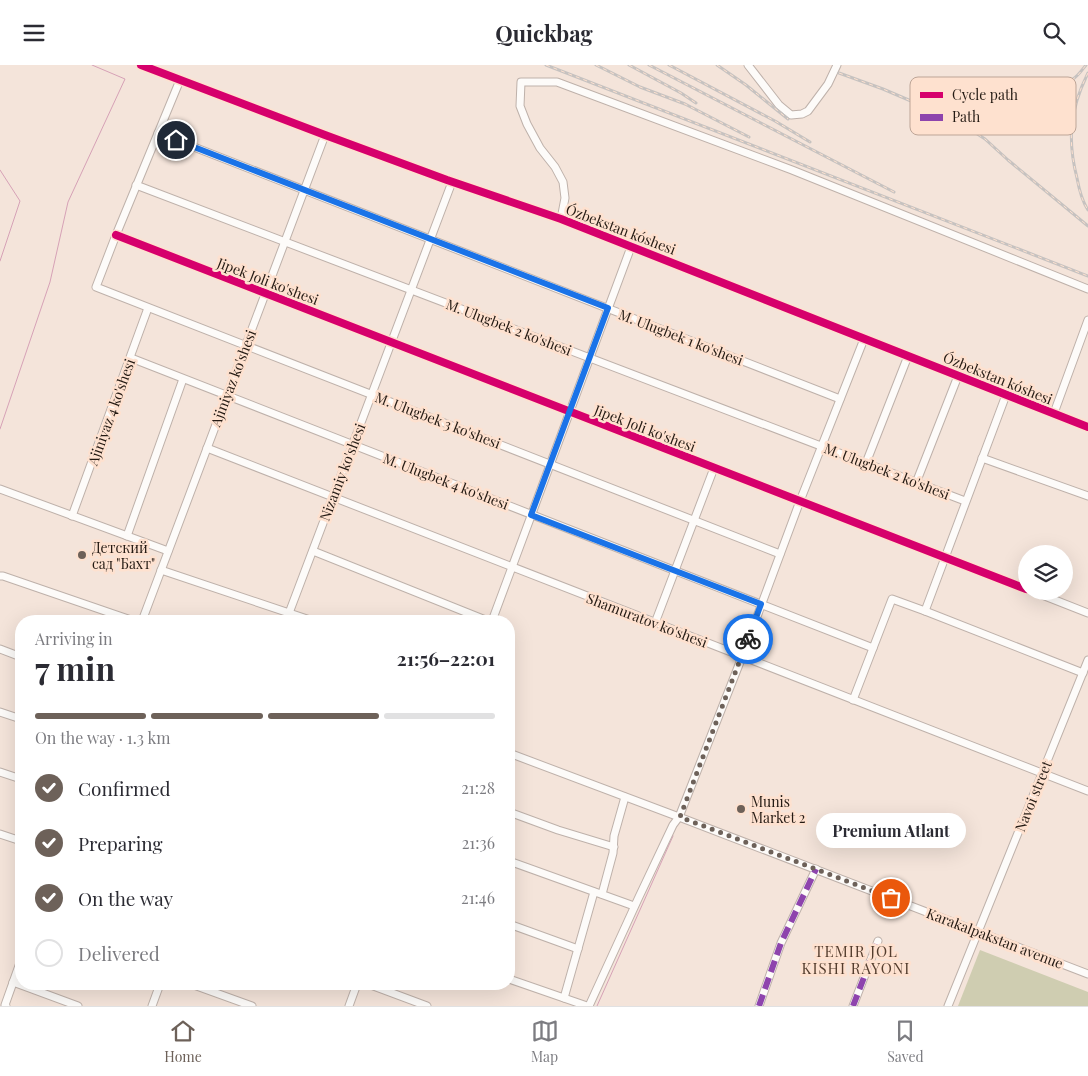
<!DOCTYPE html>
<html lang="en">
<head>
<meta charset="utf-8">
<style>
  :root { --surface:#fff; --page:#f2f2f3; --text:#2b2b33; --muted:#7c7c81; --line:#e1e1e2; --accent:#6d6159 }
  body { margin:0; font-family:"Playfair Display",serif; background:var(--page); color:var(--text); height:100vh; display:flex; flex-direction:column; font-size:19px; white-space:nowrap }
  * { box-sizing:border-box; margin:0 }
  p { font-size:16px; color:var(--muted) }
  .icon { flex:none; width:28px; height:28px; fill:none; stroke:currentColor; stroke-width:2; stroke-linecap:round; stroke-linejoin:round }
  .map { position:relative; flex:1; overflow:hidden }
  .sheet { position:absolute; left:15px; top:550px; width:500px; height:375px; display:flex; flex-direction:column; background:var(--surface); border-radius:20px; box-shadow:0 5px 20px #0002 }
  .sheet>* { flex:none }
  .buttons { position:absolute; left:1018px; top:480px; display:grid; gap:10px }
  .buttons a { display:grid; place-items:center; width:55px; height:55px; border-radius:50%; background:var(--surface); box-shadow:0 5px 20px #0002; font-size:25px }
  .pin { position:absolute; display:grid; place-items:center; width:42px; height:42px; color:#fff; margin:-21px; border:2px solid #fff; border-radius:50%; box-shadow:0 1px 5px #0007 }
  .courier { position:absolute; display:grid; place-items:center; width:50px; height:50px; margin:-25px; border:4px solid #1a73e8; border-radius:50%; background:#fff; color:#222; box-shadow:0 1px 6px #0007 }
  .bubble { position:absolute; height:35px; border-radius:18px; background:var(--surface); box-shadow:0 5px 20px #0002; font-size:16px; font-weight:700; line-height:35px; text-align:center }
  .overview em { font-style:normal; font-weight:700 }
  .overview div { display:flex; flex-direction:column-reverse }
  .overview { display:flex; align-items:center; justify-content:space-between; height:85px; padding:0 20px }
  h1 { font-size:32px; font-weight:700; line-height:38px }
  .bar { display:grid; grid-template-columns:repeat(4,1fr); gap:8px 5px; align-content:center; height:60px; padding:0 20px }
  .bar i { height:6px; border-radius:4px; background:var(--line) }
  .bar .active { background:var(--accent) }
  .bar p { grid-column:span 4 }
  ol { padding:0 20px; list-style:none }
  li { display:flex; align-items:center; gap:15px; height:55px }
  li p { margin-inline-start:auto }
  li .icon { padding:5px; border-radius:50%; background:var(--accent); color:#fff; stroke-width:4 }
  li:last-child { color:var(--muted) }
  li i { width:28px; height:28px; border:2px solid var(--line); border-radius:50% }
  header { display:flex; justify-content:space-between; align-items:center; height:65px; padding:0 20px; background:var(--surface); font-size:22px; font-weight:700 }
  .dock { display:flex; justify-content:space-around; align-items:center; height:70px; border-top:1px solid var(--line); background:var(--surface); font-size:14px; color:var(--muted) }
  .dock a { display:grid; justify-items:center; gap:2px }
  .dock .active { color:var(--accent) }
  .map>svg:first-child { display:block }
  .green { fill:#cfcdb1 }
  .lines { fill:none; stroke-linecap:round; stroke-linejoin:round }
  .stream { stroke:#d6a1b6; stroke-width:1 }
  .minor-casing { stroke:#beb1aa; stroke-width:9 }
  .minor { stroke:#fdfbf9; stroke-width:7 }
  .rail-casing { stroke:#c6c2c0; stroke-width:3 }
  .rail { stroke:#fee1cf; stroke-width:1; stroke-dasharray:4; stroke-linecap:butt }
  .quiet { stroke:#8e44ad; stroke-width:6; stroke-dasharray:12 6; stroke-linecap:butt }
  .cycleway-casing { stroke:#fee1cf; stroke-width:11 }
  .cycleway { stroke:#d6006c; stroke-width:8 }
  .done { stroke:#6d6159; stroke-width:5; stroke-dasharray:0 9 }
  .route { stroke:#1a73e8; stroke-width:6 }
  .poi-dot { fill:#6d6159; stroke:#fee1cf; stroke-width:2 }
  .labels { text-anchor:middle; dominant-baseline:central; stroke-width:5; stroke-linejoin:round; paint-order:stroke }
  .street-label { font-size:14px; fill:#241a13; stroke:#fee1cf }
  .poi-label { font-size:14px; fill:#241a13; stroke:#fee1cf; text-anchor:start }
  .neighbourhood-label { font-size:15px; letter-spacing:1px; fill:#543d2e; stroke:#fee1cf }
  .key { fill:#fee1cf; stroke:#bda597; stroke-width:1 }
  .key-label { font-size:14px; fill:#241a13 }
</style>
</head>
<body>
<header><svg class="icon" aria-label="menu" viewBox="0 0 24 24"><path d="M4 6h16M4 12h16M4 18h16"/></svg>Quickbag<svg class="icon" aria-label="search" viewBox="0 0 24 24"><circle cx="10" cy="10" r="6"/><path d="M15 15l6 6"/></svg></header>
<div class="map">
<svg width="1088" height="941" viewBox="0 0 1088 941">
  <rect width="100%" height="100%" fill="#f4e4da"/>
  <path class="green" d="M980 885 1088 927V941H958Z"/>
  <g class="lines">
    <g class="stream">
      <path d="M0 105 20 136 0 196"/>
      <path d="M0 364 50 217 68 137 125 14 92 0"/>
      <path d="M597 941 673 771"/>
    </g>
    <g class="minor-casing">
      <g id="minor">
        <path d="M141 0 325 70 447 115 561 154 1088 362"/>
        <path d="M748 0 779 40 791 50 802 49 808 46 828 19 837 0"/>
        <path d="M180 15 116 170 96 222 780 489"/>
        <path d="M158 68 840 334"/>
        <path d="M136 120 965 436"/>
        <path d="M561 154 565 133 563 117 555 102 540 83 527 59 520 41 521 17H557L792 105 1088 224"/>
        <path d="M116 170 1026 524"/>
        <path d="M131 293 873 583"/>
        <path d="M1054 348 1088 255"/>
        <path d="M207 383 1088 726"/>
        <path d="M982 393 1088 431"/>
        <path d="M866 398 908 291"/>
        <path d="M916 418 958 311"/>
        <path d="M0 424 168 486"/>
        <path d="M72 451 148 243"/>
        <path d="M127 471 183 314"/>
        <path d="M313 486 488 556"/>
        <path d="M161 505 313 556"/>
        <path d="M0 511H3L134 556"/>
        <path d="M1032 526 1088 548"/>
        <path d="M925 546 1006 330"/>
        <path d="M142 556 325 70"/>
        <path d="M286 556 452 117"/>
        <path d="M492 556 631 182"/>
        <path d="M655 558 714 403"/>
        <path d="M0 584 21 592"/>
        <path d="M853 635 892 534 925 546 1083 608"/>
        <path d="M0 647 21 654"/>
        <path d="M509 688 679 752 1088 909"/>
        <path d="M0 707 21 714"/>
        <path d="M509 747 558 765 614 782"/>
        <path d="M0 769 21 776"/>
        <path d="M509 796 634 841"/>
        <path d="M602 829 613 788 614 771 625 732"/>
        <path d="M509 859 578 884"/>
        <path d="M509 914 587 941"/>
        <path d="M13 917 78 941"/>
        <path d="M191 919 252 941"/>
        <path d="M345 919 356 922"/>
        <path d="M368 919 427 941"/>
        <path d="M564 933 594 827"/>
        <path d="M6 941 5 940 21 895"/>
        <path d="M152 941 160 919"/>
        <path d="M349 941 357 919"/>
        <path d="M589 941 638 834 673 760 679 752 742 592 800 436 864 274"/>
        <path d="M759 941 781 878 816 804"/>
        <path d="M853 941 878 876"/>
        <path d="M948 941 1088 595"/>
      </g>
    </g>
    <use href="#minor" class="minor"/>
    <g class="rail-casing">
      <g id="rail">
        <path d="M546 0 1088 211"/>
        <path d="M596 0 640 22 685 39 749 72"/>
        <path d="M629 0 681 28 696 38"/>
        <path d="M649 0 894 127"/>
        <path d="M669 0 775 56 810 77"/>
        <path d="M717 0 746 20 788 54"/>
        <path d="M839 8 883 24 939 48 962 59 985 74 1008 95 1088 161"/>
        <path d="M1088 8C1070 44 1067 74 1077 113 1079 124 1082 136 1088 145"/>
        <path d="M936 43C954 46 972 48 990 48 1020 48 1050 33 1073 14 1078 11 1082 5 1086 0"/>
      </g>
    </g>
    <use href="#rail" class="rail"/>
    <g class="quiet">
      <path d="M759 941 781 878 816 804"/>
      <path d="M853 941 878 876"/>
    </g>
    <g class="cycleway-casing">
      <g id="cycleway">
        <path d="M141 0 325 70 447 115 561 154 1088 362"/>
        <path d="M116 170 1026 524"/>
      </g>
    </g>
    <use href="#cycleway" class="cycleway"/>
  </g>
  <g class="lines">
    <path class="done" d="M748 574 680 752 891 833"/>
    <path class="route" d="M176 75 608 243 531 450 761 539 748 574"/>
  </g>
  <g class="poi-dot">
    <circle cx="82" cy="490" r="5"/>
    <circle cx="741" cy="744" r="5"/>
  </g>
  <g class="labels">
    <g class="street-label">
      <text transform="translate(621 164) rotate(21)">Ózbekstan kóshesi</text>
      <text transform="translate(268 216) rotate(21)">Jipek Joli ko'shesi</text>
      <text transform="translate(509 262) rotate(21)">M. Ulugbek 2 ko'shesi</text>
      <text transform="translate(681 272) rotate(21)">M. Ulugbek 1 ko'shesi</text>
      <text transform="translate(233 313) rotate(-69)">Ajiniyaz ko'shesi</text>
      <text transform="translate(998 313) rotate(22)">Ózbekstan kóshesi</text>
      <text transform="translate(111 347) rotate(-70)">Ajiniyaz 4 ko'shesi</text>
      <text transform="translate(438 355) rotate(21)">M. Ulugbek 3 ko'shesi</text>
      <text transform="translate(645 363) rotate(21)">Jipek Joli ko'shesi</text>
      <text transform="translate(887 406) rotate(21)">M. Ulugbek 2 ko'shesi</text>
      <text transform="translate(342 407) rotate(-69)">Nizamiy ko'shesi</text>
      <text transform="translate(446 416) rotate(21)">M. Ulugbek 4 ko'shesi</text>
      <text transform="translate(647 555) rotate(21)">Shamuratov ko'shesi</text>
      <text transform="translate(1033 731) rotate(-68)">Navoi street</text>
      <text transform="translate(995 873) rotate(21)">Karakalpakstan avenue</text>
    </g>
    <g class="poi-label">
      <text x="92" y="482">Детский<tspan x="92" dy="16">сад "Бахт"</tspan></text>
      <text x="751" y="736">Munis<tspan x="751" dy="16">Market 2</tspan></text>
    </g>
    <g class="neighbourhood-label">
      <text x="856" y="886">TEMIR JOL<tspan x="856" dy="17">KISHI RAYONI</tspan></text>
    </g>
  </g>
  <rect x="910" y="12" width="166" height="58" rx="8" class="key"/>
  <rect x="920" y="27" width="23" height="6" fill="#d6006c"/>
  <rect x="920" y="49" width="23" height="7" fill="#8e44ad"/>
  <g class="key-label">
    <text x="952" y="35">Cycle path</text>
    <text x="952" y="57">Path</text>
  </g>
</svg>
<div class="buttons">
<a><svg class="icon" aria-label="layers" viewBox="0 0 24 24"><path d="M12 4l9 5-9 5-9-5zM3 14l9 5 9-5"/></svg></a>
</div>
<div class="pin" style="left:891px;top:833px;background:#ea580c"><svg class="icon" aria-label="bag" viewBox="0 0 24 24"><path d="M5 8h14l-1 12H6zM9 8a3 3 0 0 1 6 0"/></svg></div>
<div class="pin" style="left:176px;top:75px;background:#1f2937"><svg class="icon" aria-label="home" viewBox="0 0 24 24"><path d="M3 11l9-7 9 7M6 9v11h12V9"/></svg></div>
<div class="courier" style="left:748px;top:574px"><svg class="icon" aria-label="bike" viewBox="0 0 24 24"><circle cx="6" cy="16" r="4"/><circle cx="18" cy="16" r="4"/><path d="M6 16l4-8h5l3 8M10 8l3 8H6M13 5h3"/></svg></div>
<div class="bubble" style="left:816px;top:748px;width:150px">Premium Atlant</div>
<section class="sheet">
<div class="overview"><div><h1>7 min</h1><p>Arriving in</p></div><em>21:56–22:01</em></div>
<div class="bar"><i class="active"></i><i class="active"></i><i class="active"></i><i></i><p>On the way · 1.3 km</p></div>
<ol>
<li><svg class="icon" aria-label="check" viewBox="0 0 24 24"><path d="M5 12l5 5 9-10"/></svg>Confirmed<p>21:28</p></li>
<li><svg class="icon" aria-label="check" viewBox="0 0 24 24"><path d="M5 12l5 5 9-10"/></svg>Preparing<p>21:36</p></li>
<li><svg class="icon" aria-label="check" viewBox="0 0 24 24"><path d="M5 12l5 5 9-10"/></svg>On the way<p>21:46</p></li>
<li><i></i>Delivered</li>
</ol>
</section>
</div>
<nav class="dock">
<a class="active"><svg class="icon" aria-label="home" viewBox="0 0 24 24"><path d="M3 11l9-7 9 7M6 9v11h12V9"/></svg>Home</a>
<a><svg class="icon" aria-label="map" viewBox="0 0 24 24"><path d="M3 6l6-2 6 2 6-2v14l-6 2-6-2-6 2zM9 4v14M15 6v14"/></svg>Map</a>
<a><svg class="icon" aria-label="saved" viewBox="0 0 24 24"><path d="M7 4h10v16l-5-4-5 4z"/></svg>Saved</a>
</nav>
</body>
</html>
